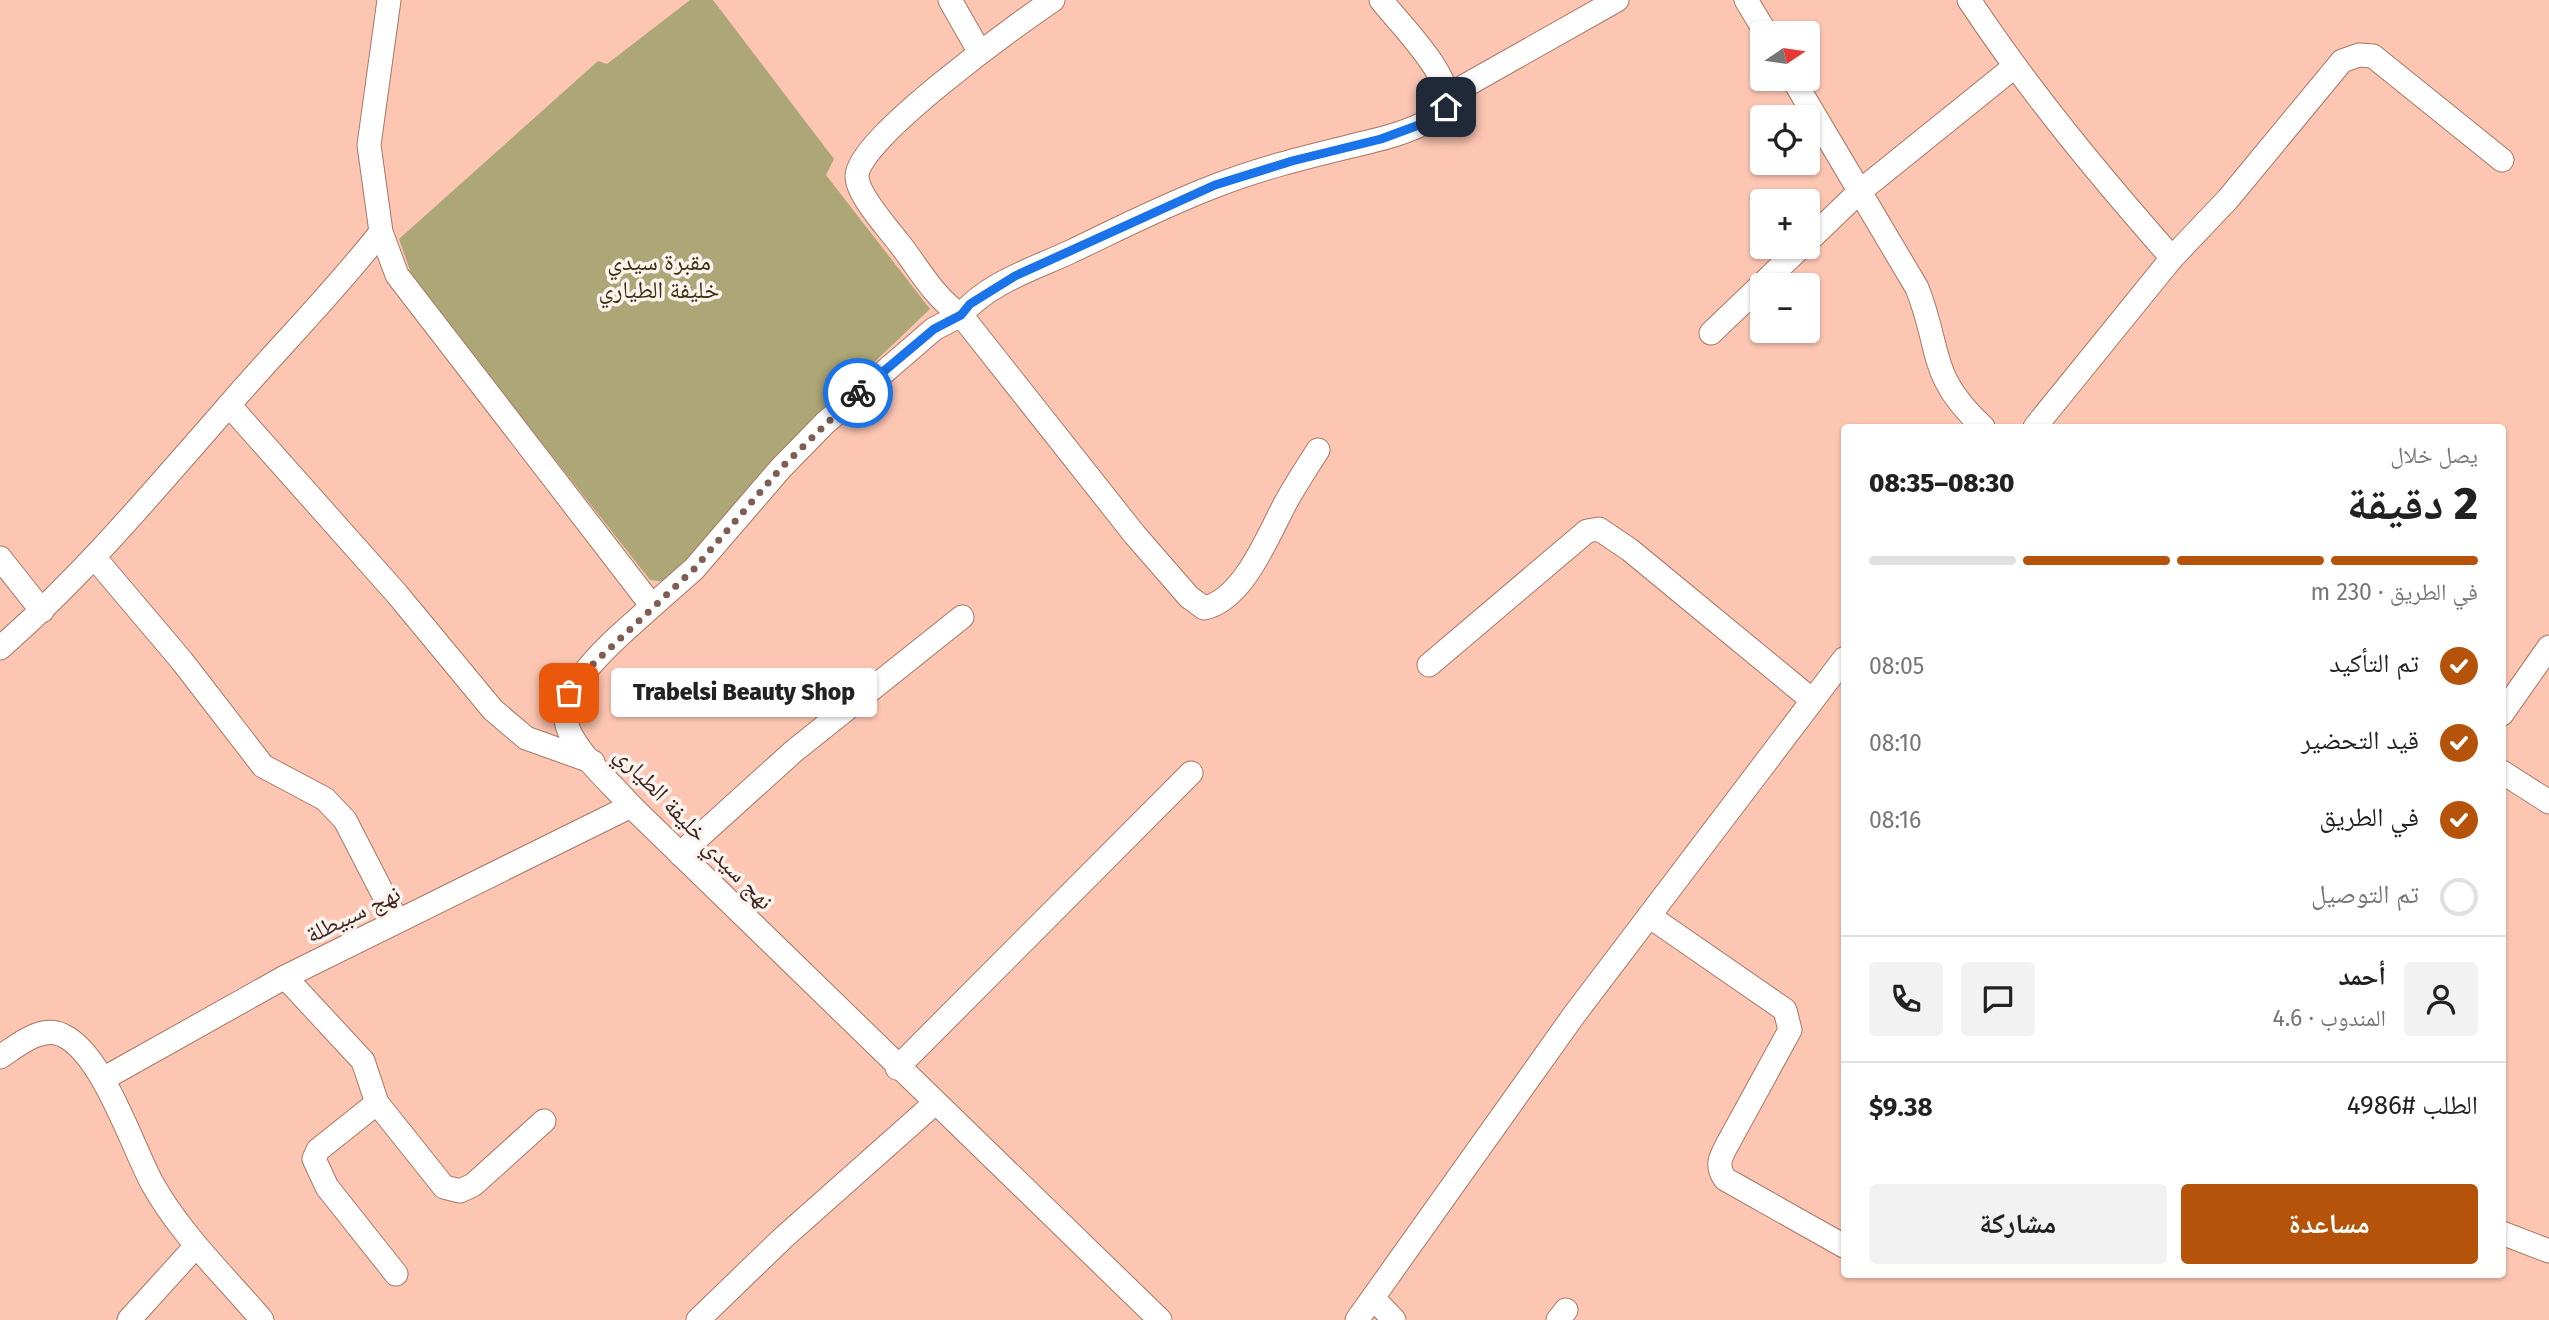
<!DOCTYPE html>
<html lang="ar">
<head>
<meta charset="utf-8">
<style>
  :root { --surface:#fff; --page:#f2f2f2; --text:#222; --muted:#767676; --line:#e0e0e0; --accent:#b45309 }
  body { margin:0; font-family:"Fira Sans","Noto Naskh Arabic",sans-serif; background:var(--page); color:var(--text); direction:rtl; height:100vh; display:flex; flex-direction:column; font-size:26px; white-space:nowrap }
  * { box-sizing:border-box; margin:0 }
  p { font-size:23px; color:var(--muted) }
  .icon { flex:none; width:38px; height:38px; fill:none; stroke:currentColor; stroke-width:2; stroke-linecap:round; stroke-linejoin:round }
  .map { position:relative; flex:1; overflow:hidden; direction:ltr }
  .details { position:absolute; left:1841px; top:424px; width:665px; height:854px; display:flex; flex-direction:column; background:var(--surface); border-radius:7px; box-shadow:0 2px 5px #0004; direction:rtl }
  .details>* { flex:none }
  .needle { width:46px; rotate:77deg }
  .fabs { position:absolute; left:1750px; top:21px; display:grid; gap:14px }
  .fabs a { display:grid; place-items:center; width:70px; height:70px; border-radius:7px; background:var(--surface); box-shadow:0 2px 5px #0004; font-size:35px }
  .pin { position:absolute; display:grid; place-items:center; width:60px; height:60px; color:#fff; margin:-30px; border-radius:14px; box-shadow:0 4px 10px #0006 }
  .courier { position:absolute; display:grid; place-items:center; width:70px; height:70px; margin:-35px; border:5px solid #1a73e8; border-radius:50%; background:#fff; color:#222; box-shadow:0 2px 9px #0007 }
  .bubble { position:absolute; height:49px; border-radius:7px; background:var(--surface); box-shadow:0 2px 5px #0004; font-size:23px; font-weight:800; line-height:49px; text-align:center; direction:rtl }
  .summary em { font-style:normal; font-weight:800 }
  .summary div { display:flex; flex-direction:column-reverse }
  .summary { display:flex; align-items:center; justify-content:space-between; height:119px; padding:0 28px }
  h1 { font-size:46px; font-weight:800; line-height:52px }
  .bar { display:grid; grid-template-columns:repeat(4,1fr); gap:10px 7px; align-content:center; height:84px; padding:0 28px }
  .bar i { height:9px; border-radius:5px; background:var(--line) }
  .bar .active { background:var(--accent) }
  .bar p { grid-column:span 4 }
  .line { display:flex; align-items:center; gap:18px; padding:0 28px; border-top:2px solid var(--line) }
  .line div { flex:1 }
  .round { display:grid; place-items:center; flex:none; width:74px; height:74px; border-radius:7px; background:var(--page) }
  ol { padding:0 28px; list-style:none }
  li { display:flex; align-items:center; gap:21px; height:77px }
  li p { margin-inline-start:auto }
  li .icon { padding:7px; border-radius:50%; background:var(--accent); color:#fff; stroke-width:4 }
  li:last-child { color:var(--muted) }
  li i { width:38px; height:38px; border:4px solid var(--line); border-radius:50% }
  .button { display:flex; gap:14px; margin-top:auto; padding:14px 28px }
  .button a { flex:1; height:80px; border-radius:7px; background:var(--accent); color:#fff; font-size:28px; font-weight:800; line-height:80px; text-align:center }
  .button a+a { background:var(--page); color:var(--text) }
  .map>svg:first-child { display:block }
  .green { fill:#ada676 }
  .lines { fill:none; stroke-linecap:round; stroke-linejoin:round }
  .street-casing { stroke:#a87765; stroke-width:25 }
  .street { stroke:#fff; stroke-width:23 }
  .done { stroke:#7e5d52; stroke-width:7; stroke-dasharray:0 12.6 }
  .route { stroke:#1a73e8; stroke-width:9 }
  .labels { text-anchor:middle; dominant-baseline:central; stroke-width:7; stroke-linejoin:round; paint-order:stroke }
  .park-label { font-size:24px; fill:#37320d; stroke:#fef3ef }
  .street-label { font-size:24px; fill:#39251d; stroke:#fef3ef }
</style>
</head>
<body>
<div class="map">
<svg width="2549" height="1320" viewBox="0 0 2549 1320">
  <rect width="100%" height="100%" fill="#fdc6b3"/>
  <path class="green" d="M690 0H713L834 159 826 175 930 309 797 436 666 582 650 580 413 279 399 239 598 61 607 64Z"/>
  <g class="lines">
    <g class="street-casing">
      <g id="street">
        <path d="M389 0 369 145 381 232 397 275 652 606C623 634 546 690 571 735 585 761 612 784 631 806L1160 1320"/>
        <path d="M950 0 979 51"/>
        <path d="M1053 0C1018 24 857 139 857 176 857 195 887 227 899 243 918 267 935 299 961 315 988 283 1033 269 1070 252 1118 229 1165 205 1215 186 1265 166 1320 154 1372 141 1390 137 1441 122 1446 105 1454 77 1398 22 1381 0"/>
        <path d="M1746 0 1766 33"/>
        <path d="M1969 0C2030 92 2099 175 2172 258"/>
        <path d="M1793 79 1917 288C1942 351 1927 375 1983 427"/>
        <path d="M1447 96 1617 0"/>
        <path d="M1808 241 1859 192 2014 67"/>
        <path d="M1711 333 1801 247"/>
        <path d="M229 405 397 594 493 710 526 738 593 762"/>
        <path d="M2035 427 2172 258 2228 199 2342 61 2359 55 2373 56 2502 160"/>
        <path d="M94 557 182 661 263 766 325 799 345 820 397 921"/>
        <path d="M0 558 42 611"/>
        <path d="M652 606 694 569 781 468 825 423 934 329 961 315 1135 535 1189 597 1204 608C1244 600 1269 533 1286 502 1296 484 1307 467 1318 450"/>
        <path d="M0 648C85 574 156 488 230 404 280 346 334 292 381 232"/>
        <path d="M1429 665 1587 531 1599 529 1630 550 1812 700"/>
        <path d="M2502 714 2549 647"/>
        <path d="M2502 772 2549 802"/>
        <path d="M680 854 794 751 962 617"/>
        <path d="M1649 916 1785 1010 1790 1030 1727 1145C1720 1158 1716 1166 1725 1179L1844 1246"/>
        <path d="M285 977 363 1061 377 1103 444 1187 460 1191 473 1185 544 1121"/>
        <path d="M0 1057C17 1046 41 1025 62 1035 102 1052 132 1146 152 1183 181 1235 224 1275 262 1320"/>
        <path d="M897 1068 1191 773"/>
        <path d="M103 1079 285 977 631 806"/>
        <path d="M377 1103 318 1150 314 1159 327 1187 396 1274"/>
        <path d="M2502 1233 2549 1251"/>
        <path d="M1373 1298 1394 1320"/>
        <path d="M129 1320 196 1246"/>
        <path d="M698 1320 783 1238 935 1103"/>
        <path d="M1357 1320 1574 1015 1844 659"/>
        <path d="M1558 1320 1566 1310"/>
      </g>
    </g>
    <use href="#street" class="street"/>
  </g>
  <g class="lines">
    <path class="done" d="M569 693 590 667 694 569 781 468 858 393"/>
    <path class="route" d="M858 393 934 329 961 315 970 304 1015 276 1215 185 1292 161 1381 139 1427 122 1446 107"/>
  </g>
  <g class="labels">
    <g class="park-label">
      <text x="659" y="262">مقبرة سيدي<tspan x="659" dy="28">خليفة الطياري</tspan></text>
    </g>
    <g class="street-label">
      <text transform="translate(694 828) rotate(46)">نهج سيدي خليفة الطياري</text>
      <text transform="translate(353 914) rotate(-26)">نهج سبيطلة</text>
    </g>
  </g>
</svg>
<div class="fabs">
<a><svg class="needle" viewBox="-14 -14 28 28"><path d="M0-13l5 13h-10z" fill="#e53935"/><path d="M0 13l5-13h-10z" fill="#767676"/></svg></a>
<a><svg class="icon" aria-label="locate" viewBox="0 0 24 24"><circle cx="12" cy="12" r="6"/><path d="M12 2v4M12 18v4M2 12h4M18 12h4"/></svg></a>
<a>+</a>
<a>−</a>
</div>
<div class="pin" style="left:569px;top:693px;background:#ea580c"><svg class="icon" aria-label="bag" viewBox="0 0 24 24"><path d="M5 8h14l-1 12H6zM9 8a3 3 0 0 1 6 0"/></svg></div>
<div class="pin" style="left:1446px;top:107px;background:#1f2937"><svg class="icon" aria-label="home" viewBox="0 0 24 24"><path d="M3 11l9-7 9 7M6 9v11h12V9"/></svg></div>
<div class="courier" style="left:858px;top:393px"><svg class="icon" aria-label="bike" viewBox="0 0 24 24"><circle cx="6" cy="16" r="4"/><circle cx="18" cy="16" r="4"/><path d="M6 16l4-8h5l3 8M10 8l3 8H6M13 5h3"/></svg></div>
<div class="bubble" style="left:611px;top:668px;width:266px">Trabelsi Beauty Shop</div>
<section class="details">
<div class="summary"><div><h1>2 دقيقة</h1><p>يصل خلال</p></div><em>08:30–08:35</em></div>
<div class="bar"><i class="active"></i><i class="active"></i><i class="active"></i><i></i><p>في الطريق · 230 m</p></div>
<ol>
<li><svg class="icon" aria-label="check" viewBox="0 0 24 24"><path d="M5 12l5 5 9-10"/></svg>تم التأكيد<p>08:05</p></li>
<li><svg class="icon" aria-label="check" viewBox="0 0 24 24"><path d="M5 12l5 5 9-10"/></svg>قيد التحضير<p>08:10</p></li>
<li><svg class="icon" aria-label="check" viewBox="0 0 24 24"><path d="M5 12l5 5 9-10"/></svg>في الطريق<p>08:16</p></li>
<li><i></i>تم التوصيل</li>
</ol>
<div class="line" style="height:126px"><a class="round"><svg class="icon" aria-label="person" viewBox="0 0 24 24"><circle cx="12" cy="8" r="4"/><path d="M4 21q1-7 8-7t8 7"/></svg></a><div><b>أحمد</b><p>المندوب · 4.6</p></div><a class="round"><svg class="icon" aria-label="chat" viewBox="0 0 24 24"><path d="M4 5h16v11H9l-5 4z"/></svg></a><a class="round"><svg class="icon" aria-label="phone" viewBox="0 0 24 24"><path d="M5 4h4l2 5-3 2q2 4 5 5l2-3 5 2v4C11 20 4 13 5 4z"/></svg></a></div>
<div class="line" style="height:91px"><div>الطلب #4986</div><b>$9.38</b></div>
<div class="button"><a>مساعدة</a><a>مشاركة</a></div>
</section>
</div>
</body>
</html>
